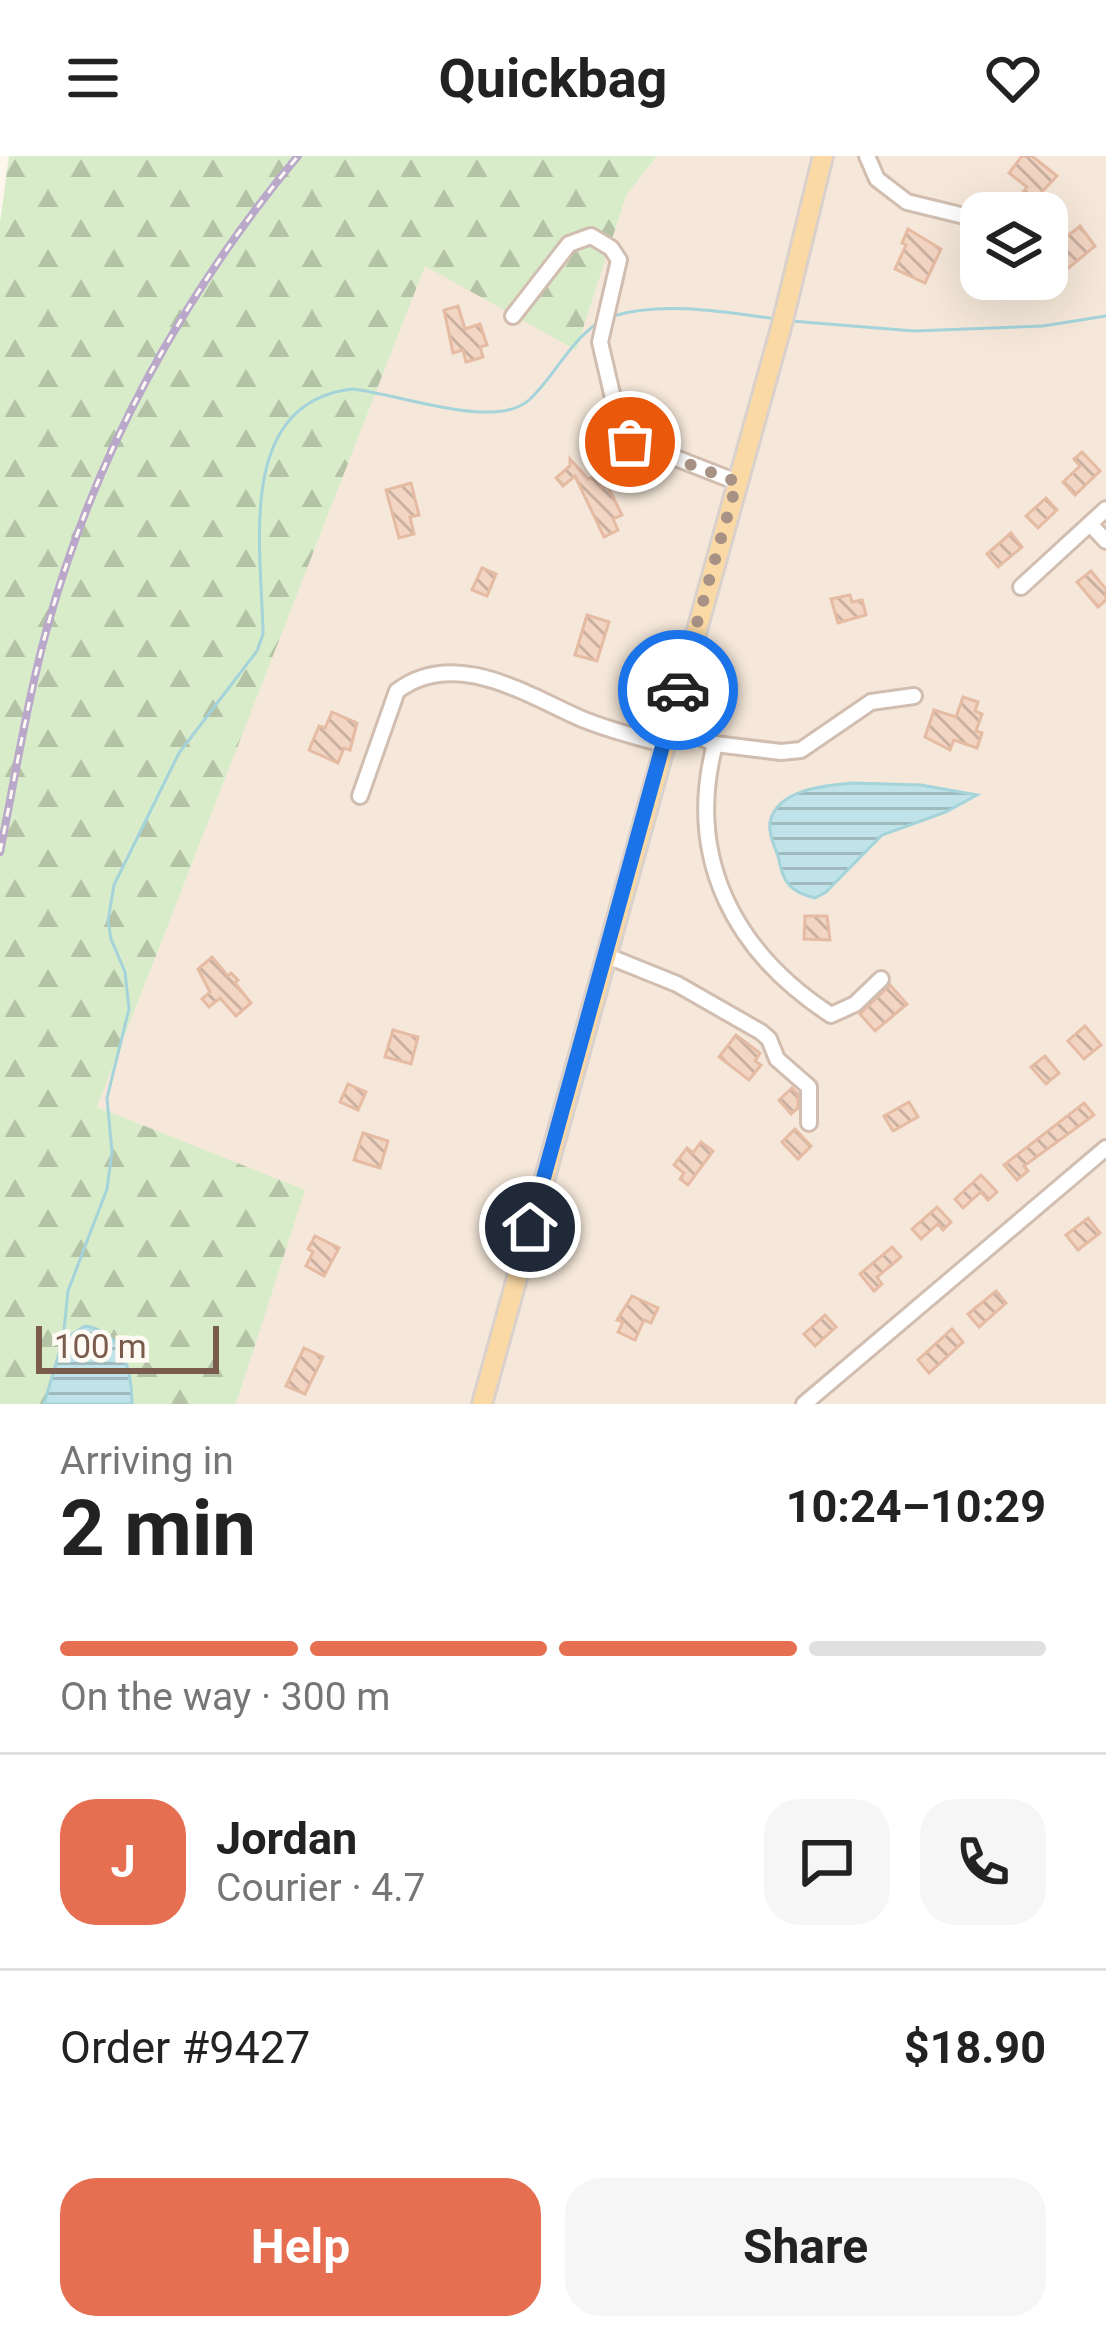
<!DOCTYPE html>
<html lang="en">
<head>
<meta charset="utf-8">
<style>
  :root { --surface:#fff; --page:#f6f6f6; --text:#222; --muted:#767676; --line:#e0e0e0; --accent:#e76f51 }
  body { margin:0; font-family:Roboto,sans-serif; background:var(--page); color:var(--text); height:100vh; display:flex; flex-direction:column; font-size:45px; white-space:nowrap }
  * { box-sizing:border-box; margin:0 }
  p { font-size:39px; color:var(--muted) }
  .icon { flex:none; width:66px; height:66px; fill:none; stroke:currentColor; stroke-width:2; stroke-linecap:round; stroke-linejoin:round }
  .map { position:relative; height:1248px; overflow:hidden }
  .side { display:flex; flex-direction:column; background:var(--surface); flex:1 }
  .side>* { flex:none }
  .tools { position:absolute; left:960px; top:36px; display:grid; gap:24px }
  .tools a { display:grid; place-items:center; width:108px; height:108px; border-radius:24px; background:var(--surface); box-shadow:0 12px 48px #0002; font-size:60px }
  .scale { position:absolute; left:36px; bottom:30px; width:183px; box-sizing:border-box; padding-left:12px; border:6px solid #7a5c4d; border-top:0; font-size:33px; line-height:42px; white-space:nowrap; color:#7a5c4d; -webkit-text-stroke:9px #fffaf3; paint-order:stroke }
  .pin { position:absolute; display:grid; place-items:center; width:102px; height:102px; color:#fff; margin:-51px; border:6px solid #fff; border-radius:50%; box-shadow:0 3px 12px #0007 }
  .courier { position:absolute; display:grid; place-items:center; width:120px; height:120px; margin:-60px; border:9px solid #1a73e8; border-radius:50%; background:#fff; color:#222; box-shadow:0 3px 15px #0007 }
  .overview em { font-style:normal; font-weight:700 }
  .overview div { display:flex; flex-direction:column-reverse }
  .overview { display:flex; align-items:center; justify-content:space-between; height:204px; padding:0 60px }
  h1 { font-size:78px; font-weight:700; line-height:90px }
  .bar { display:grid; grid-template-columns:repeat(4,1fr); gap:18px 12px; align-content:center; height:144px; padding:0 60px }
  .bar i { height:15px; border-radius:9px; background:var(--line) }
  .bar .active { background:var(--accent) }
  .bar p { grid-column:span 4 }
  .line { display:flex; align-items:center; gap:30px; padding:0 60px; border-top:3px solid var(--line) }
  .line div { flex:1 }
  .round { display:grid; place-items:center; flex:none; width:126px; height:126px; border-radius:36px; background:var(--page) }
  .cta { display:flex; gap:24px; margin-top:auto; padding:24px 60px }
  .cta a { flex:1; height:138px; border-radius:36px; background:var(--accent); color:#fff; font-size:48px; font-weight:700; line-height:138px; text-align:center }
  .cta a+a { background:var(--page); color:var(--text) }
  header { display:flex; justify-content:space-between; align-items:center; height:156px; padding:0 60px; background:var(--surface); font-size:54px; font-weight:700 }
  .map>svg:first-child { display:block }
  .residential { fill:#f5e8da; fill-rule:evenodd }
  .forest { fill:url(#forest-firs) }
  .water { fill:url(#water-rules); stroke:#a5d3da; stroke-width:3 }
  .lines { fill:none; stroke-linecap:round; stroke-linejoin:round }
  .stream { stroke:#a5d3da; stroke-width:3 }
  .building { fill:url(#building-back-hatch); stroke:#e6bba3; stroke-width:3 }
  .minor-casing { stroke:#d1beb0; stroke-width:20 }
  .major-casing { stroke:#dad1cd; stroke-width:24 }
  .minor { stroke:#fff; stroke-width:14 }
  .major { stroke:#fbd9a5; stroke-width:18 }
  .rail-casing { stroke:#b9a8c9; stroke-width:8 }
  .rail { stroke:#fffaf3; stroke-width:3; stroke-dasharray:9; stroke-linecap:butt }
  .done { stroke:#a89285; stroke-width:12; stroke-dasharray:0 21.6 }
  .route { stroke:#1a73e8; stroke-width:15 }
</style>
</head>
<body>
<header><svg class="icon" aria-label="menu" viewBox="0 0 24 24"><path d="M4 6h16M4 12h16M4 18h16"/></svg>Quickbag<svg class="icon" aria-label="heart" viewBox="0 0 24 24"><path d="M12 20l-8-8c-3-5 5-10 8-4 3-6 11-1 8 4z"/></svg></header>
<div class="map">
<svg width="1106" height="1248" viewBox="0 0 1106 1248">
  <defs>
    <pattern id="forest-firs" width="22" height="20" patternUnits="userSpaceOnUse" patternTransform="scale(3)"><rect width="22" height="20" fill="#d8ecc9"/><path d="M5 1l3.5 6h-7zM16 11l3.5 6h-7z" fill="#b4c2a5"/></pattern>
    <pattern id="water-rules" width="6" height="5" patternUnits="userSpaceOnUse" patternTransform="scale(3)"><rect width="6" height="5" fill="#bfe3e8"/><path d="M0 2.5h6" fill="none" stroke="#a0bbbe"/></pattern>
    <pattern id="building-back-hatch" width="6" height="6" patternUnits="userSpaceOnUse" patternTransform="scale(3)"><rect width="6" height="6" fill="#f3d5c3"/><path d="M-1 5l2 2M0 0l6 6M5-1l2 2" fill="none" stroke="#cab0a1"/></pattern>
  </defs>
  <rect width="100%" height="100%" fill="#fdf6ec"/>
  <path class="residential" d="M657 0H1106V1248H236L304 1035 97 951 425 109 576 193 626 40ZM981 57H1047V123H981Z"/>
  <path class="forest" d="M9 0H657L626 40 576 194 425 110 97 951 305 1034 236 1248H0V67Z"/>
  <g class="water">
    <path d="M853 627 921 629 977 639 946 656 882 679 826 736 815 742C791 736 783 727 779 704 776 692 768 679 770 666 777 633 827 629 853 627Z"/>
    <path d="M85 1170C123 1175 132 1215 132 1248H44L63 1184Z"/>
  </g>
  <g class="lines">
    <g class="stream">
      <path d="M613 160C664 145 724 156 776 163"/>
      <path d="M791 165 914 175 1043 170 1106 160"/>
      <path d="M63 1184 68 1135 107 1033 112 996 107 942 129 853 125 816 111 783 108 765 114 729 179 597 257 495 263 478C262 395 234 247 352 233 396 237 494 275 529 244 555 220 568 187 599 166"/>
    </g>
  </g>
  <g class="building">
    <path d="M1022 0H1032L1057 20 1034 44 1023 36 1027 31 1009 17Z"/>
    <path d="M1080 70 1095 90 1060 119 1052 109 1060 103 1052 93Z"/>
    <path d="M908 73 941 93 925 127 895 113 906 89 902 87Z"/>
    <path d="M458 150 465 173 480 168 487 189 480 191 483 201 466 206 463 194 453 197 444 154Z"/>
    <path d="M1082 296 1100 315 1075 339 1063 326 1080 310 1074 303Z"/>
    <path d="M570 303 588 323 596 319 602 332 607 329 622 359 613 363 618 374 604 381 575 320 563 330 556 322 570 310Z"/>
    <path d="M411 327 419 359 410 361 414 378 399 382 386 334Z"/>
    <path d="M1046 342 1057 354 1038 372 1026 360Z"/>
    <path d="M1011 377 1022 391 998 411 987 398Z"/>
    <path d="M482 412 496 418 487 440 472 434Z"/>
    <path d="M1091 415 1106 433V444L1098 451 1077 426Z"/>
    <path d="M850 439 852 446 862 444 866 459 838 467 831 443Z"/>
    <path d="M587 459 609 466 597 505 575 499Z"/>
    <path d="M963 541 978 546 975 555 982 558 976 575 982 577 977 592 954 584 950 594 925 581 934 554 956 561Z"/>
    <path d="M332 556 357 567 350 594 344 592 338 607 309 594 319 570 325 572Z"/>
    <path d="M805 760H827L830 784 804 783Z"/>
    <path d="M212 801 228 820 231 817 238 824 235 827 251 847 236 860 220 842 209 851 202 843 210 836 198 813Z"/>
    <path d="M890 829 907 848 875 875 860 858Z"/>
    <path d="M1085 870 1101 889 1084 903 1068 885Z"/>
    <path d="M393 874 418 881 411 908 385 901Z"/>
    <path d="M736 879 760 897 755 905 761 909 749 924 719 901Z"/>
    <path d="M1045 900 1059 917 1046 928 1031 911Z"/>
    <path d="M348 928 366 936 358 954 340 946Z"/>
    <path d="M792 932 798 938V952L791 958 779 944Z"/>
    <path d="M909 946 918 961 893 975 884 960Z"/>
    <path d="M1084 947 1094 959 1024 1010 1028 1015 1017 1024 1004 1009Z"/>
    <path d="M795 973 811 990 798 1003 782 986Z"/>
    <path d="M363 977 388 985 380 1012 354 1004Z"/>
    <path d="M701 986 713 995 688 1029 680 1023 684 1017 674 1009 687 992 693 997Z"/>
    <path d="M981 1019 997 1036 988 1044 981 1036 963 1052 955 1043Z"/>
    <path d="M937 1051 951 1066 943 1074 938 1068 921 1083 912 1073Z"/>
    <path d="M1088 1062 1100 1077 1078 1094 1066 1079Z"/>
    <path d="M315 1080 339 1092 324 1120 306 1110 313 1096 308 1093Z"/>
    <path d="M892 1091 901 1101 877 1121 882 1128 874 1135 860 1118Z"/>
    <path d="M996 1135 1006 1147 979 1171 968 1158Z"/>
    <path d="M632 1140 658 1152 651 1167 644 1164 635 1184 618 1176 623 1166 617 1164Z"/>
    <path d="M825 1159 836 1171 815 1190 804 1178Z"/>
    <path d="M952 1173 963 1186 929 1217 918 1204Z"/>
    <path d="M304 1192 323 1201 305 1238 286 1230Z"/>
  </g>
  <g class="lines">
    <g class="minor-casing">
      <g id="minor">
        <path d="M867 0 877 23 907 46 981 64"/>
        <path d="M513 160 569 88 591 80 611 92 619 104 600 186 622 281 737 326"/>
        <path d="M1090 368 1106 385"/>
        <path d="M1021 431 1106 353"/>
        <path d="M669 567 715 588C685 702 734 796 831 859L855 848 881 823"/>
        <path d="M715 588 781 596 801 594 871 546 914 540"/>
        <path d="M360 640 397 535C455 491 527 539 582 563 609 574 636 581 663 588"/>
        <path d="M605 799 677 828 761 876 769 883 777 903 809 931V967"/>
        <path d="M804 1248 1106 992"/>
      </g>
    </g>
    <g class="major-casing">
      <path id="major" d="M482 1248 782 168 823 0"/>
    </g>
    <use href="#minor" class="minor"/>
    <use href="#major" class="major"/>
    <g class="rail-casing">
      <path id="rail" d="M0 696C15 621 27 546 47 472 95 298 183 138 298 0"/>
    </g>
    <use href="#rail" class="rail"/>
  </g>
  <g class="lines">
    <path class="done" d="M630 286 737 326 678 534"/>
    <path class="route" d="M530 1071 678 534"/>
  </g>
</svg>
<div class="tools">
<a><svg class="icon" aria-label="layers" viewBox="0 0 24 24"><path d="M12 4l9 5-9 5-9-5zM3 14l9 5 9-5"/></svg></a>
</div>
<div class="scale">100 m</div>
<div class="pin" style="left:630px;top:286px;background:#ea580c"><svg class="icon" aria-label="bag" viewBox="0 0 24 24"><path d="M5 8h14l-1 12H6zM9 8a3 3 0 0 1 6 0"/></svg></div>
<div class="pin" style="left:530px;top:1071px;background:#1f2937"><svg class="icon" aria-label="home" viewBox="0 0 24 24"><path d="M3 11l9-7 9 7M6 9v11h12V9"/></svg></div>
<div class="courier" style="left:678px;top:534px"><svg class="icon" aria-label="car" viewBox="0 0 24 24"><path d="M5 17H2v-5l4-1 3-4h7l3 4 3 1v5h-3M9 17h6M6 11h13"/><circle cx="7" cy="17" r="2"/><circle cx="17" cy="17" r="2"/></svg></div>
</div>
<section class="side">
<div class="overview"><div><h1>2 min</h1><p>Arriving in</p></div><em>10:24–10:29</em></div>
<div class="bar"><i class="active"></i><i class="active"></i><i class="active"></i><i></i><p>On the way · 300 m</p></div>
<div class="line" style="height:216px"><b class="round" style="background:var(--accent);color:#fff">J</b><div><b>Jordan</b><p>Courier · 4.7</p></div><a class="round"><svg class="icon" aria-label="chat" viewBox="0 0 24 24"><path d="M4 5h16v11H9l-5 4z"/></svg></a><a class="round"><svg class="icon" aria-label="phone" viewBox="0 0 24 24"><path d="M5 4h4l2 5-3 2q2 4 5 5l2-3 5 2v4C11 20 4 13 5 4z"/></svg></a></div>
<div class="line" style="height:156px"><div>Order #9427</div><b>$18.90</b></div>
<div class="cta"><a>Help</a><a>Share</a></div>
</section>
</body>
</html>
